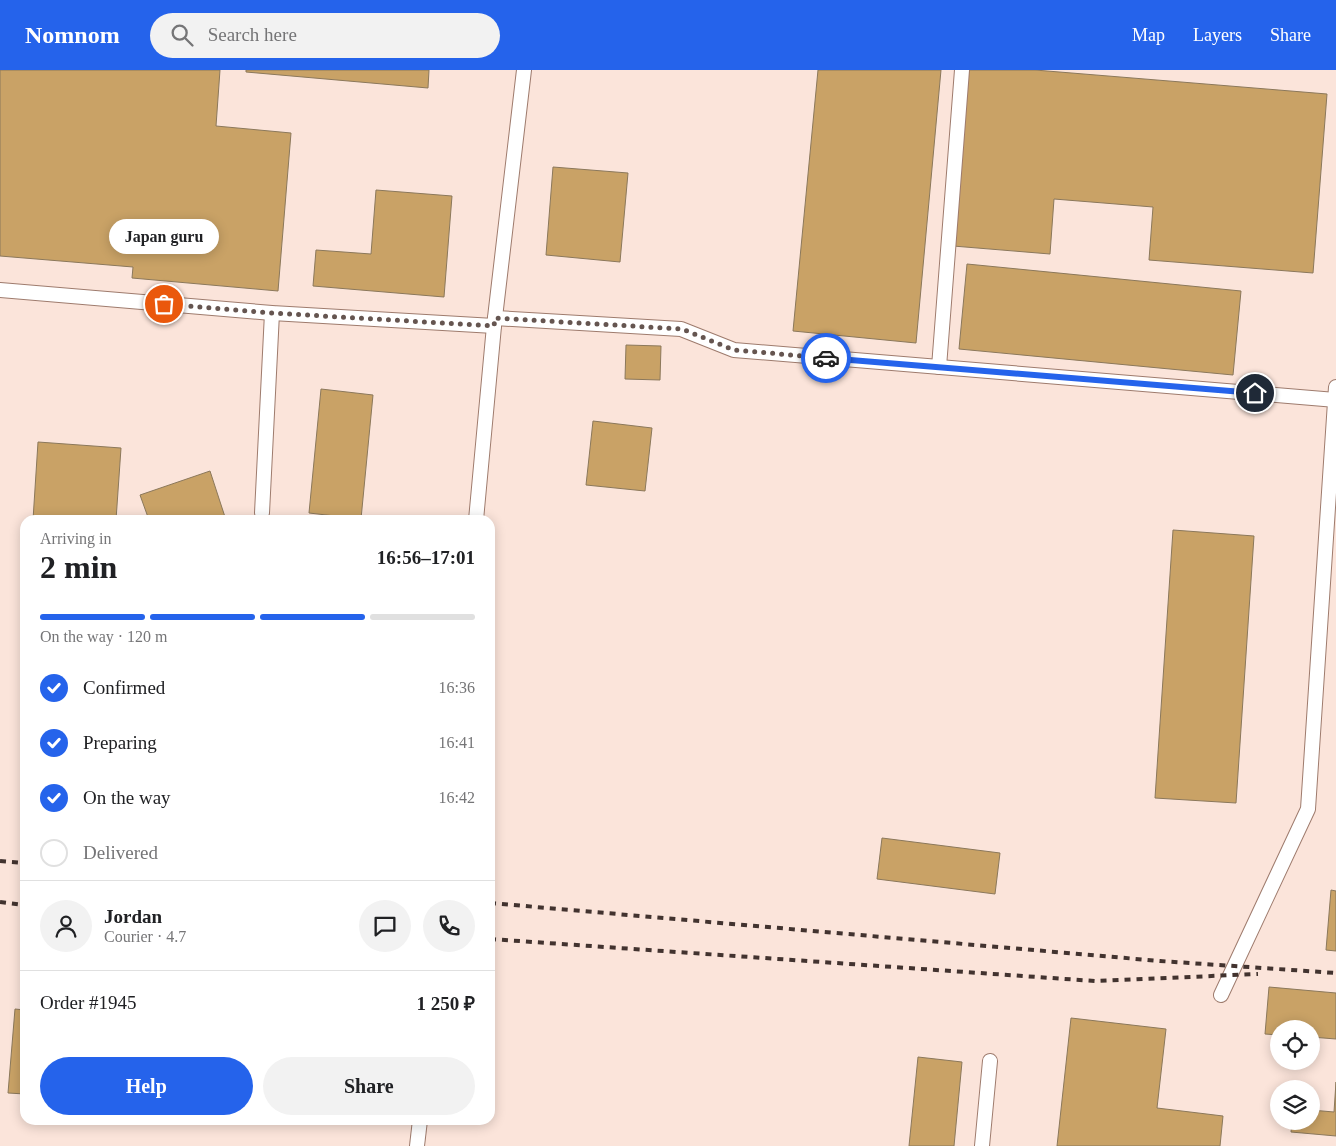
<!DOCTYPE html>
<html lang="en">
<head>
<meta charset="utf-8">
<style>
  :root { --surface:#fff; --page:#f2f2f2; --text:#202124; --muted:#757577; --line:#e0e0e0; --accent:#2563eb }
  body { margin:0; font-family:Georgia,serif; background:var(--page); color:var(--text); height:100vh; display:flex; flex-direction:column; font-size:19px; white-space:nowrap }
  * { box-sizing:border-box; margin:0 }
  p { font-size:16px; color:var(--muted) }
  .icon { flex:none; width:28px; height:28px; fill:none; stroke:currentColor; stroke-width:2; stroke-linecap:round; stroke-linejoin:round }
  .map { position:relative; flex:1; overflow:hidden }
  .panel { position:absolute; left:20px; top:445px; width:475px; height:610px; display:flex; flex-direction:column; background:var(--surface); border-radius:15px; box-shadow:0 2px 12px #0003 }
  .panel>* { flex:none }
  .buttons { position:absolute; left:1270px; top:950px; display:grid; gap:10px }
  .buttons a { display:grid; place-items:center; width:50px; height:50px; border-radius:50%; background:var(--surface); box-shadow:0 2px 12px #0003; font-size:25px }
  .pin { position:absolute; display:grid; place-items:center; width:42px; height:42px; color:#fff; margin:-21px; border:2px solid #fff; border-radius:50%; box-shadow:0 1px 5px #0007 }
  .courier { position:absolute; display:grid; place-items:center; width:50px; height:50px; margin:-25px; border:4px solid #2563eb; border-radius:50%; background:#fff; color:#222; box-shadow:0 1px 6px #0007 }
  .bubble { position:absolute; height:35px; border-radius:18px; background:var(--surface); box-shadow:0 2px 12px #0003; font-size:16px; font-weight:800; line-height:35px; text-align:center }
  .overview em { font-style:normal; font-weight:800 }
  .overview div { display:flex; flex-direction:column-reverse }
  .overview { display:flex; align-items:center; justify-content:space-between; height:85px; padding:0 20px }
  h1 { font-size:32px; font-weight:800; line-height:38px }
  .bar { display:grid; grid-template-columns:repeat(4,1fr); gap:8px 5px; align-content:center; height:60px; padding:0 20px }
  .bar i { height:6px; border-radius:4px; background:var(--line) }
  .bar .current { background:var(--accent) }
  .bar p { grid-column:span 4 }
  .line { display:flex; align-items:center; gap:12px; padding:0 20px; border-top:1px solid var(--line) }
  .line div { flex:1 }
  .round { display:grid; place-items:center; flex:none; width:52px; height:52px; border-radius:26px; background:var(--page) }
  ol { padding:0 20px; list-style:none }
  li { display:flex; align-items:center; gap:15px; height:55px }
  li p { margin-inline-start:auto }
  li .icon { padding:5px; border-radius:50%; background:var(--accent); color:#fff; stroke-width:4 }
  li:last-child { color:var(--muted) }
  li i { width:28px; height:28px; border:2px solid var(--line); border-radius:50% }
  .button { display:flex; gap:10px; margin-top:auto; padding:10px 20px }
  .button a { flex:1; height:58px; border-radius:30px; background:var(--accent); color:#fff; font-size:20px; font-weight:800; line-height:58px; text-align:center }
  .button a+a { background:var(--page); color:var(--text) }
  header { display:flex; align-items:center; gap:30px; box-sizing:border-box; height:70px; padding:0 25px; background:var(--accent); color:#fff }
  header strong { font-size:24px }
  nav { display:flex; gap:28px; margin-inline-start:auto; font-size:18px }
  .search { width:350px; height:45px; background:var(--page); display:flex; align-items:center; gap:12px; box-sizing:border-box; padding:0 18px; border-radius:28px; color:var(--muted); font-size:19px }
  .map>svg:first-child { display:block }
  .building { fill:#c9a266; stroke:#8b785b }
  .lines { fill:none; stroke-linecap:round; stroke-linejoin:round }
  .service-casing { stroke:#9e7b6d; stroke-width:16 }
  .service { stroke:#fff; stroke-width:14 }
  .rail { stroke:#42332f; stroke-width:4; stroke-dasharray:6 6; stroke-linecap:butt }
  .done { stroke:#655550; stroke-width:5; stroke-dasharray:0 9 }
  .route { stroke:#2563eb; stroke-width:6 }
</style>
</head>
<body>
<header>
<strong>Nomnom</strong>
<div class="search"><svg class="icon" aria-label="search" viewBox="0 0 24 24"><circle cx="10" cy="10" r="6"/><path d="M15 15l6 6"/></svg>Search here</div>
<nav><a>Map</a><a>Layers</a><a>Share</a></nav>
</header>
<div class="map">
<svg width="1336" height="1076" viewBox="0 0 1336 1076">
  <rect width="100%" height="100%" fill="#fbe4da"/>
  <g class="building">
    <path d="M0 0H220L216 56 291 63 278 221 132 208 133 197 0 186Z"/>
    <path d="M246 0H429L428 18 246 2Z"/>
    <path d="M818 0H941L916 273 793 261Z"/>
    <path d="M968 0H1035L1327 24 1313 203 1149 190 1153 137 1054 129 1050 184 953 176Z"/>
    <path d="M553 97 628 103 620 192 546 185Z"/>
    <path d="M376 120 452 126 444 227 313 216 316 180 371 184Z"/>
    <path d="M967 194 1241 221 1233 305 959 279Z"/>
    <path d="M626 275 661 276 660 310 625 309Z"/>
    <path d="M321 319 373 325 361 449 309 443Z"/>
    <path d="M593 351 652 358 645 421 586 415Z"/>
    <path d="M38 372 121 378 116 450H33Z"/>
    <path d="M210 401 226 450H149L140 425Z"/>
    <path d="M1173 460 1254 466 1236 733 1155 728Z"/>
    <path d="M882 768 1000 783 995 824 877 809Z"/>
    <path d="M1331 820 1336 821V881L1326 880Z"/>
    <path d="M1269 917 1336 923V969L1311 967V959H1279V965L1265 964Z"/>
    <path d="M15 939 25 940V1024L8 1023Z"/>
    <path d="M1071 948 1166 959 1157 1038 1223 1046 1220 1076H1057Z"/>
    <path d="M918 987 962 992 954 1076H909Z"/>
    <path d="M1336 1012V1066L1291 1062 1292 1051H1311V1040L1334 1042Z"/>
  </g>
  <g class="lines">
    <g class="service-casing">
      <g id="service">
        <path d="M0 220 272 243 494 256"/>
        <path d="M495 248 681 259 734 280 1336 330"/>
        <path d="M939 297 962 0"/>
        <path d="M262 443 272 243"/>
        <path d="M476 450 494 256 524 0"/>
        <path d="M1221 925 1308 739 1336 317"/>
        <path d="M417 1076 420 1050"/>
        <path d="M982 1076 990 991"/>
      </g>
    </g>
    <use href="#service" class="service"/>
    <g class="rail">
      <path d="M0 791 25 793"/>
      <path d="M0 832 25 835"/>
      <path d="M490 833 1160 891 1336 903"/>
      <path d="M490 869 1095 911 1258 904"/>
    </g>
  </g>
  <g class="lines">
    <path class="done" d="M164 234 272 243 494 256 495 248 682 259 734 280 826 288"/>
    <path class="route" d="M826 288 1255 323"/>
  </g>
</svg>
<div class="buttons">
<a><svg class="icon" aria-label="locate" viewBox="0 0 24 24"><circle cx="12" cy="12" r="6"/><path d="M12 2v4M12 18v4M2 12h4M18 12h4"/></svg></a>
<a><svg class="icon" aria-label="layers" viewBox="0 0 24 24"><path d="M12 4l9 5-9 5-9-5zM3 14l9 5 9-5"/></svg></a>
</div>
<div class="pin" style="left:164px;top:234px;background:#ea580c"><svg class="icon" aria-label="bag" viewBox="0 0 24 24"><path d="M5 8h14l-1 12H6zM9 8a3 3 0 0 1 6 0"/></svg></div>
<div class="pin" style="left:1255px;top:323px;background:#1f2937"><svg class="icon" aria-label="home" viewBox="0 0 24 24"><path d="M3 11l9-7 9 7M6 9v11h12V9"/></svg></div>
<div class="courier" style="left:826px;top:288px"><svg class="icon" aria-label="car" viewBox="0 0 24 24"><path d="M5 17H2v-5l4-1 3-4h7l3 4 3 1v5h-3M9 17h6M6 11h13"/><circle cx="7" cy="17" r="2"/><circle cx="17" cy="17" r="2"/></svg></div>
<div class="bubble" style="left:109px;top:149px;width:110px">Japan guru</div>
<section class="panel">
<div class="overview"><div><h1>2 min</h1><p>Arriving in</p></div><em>16:56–17:01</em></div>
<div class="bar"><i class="current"></i><i class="current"></i><i class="current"></i><i></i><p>On the way · 120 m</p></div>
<ol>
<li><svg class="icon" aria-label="check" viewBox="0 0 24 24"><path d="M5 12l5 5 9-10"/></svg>Confirmed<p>16:36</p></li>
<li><svg class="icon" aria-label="check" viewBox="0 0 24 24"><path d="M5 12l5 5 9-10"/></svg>Preparing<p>16:41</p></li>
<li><svg class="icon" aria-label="check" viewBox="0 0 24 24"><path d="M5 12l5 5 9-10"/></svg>On the way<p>16:42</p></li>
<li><i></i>Delivered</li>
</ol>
<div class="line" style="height:90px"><a class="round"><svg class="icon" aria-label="person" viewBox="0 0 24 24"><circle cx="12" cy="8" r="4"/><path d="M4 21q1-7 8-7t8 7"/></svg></a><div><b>Jordan</b><p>Courier · 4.7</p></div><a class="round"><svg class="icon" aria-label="chat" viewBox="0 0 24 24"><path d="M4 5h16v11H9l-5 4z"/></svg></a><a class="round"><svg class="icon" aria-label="phone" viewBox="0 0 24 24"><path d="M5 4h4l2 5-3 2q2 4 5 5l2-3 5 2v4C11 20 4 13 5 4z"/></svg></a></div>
<div class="line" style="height:65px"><div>Order #1945</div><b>1 250 ₽</b></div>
<div class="button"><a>Help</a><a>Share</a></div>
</section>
</div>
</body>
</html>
